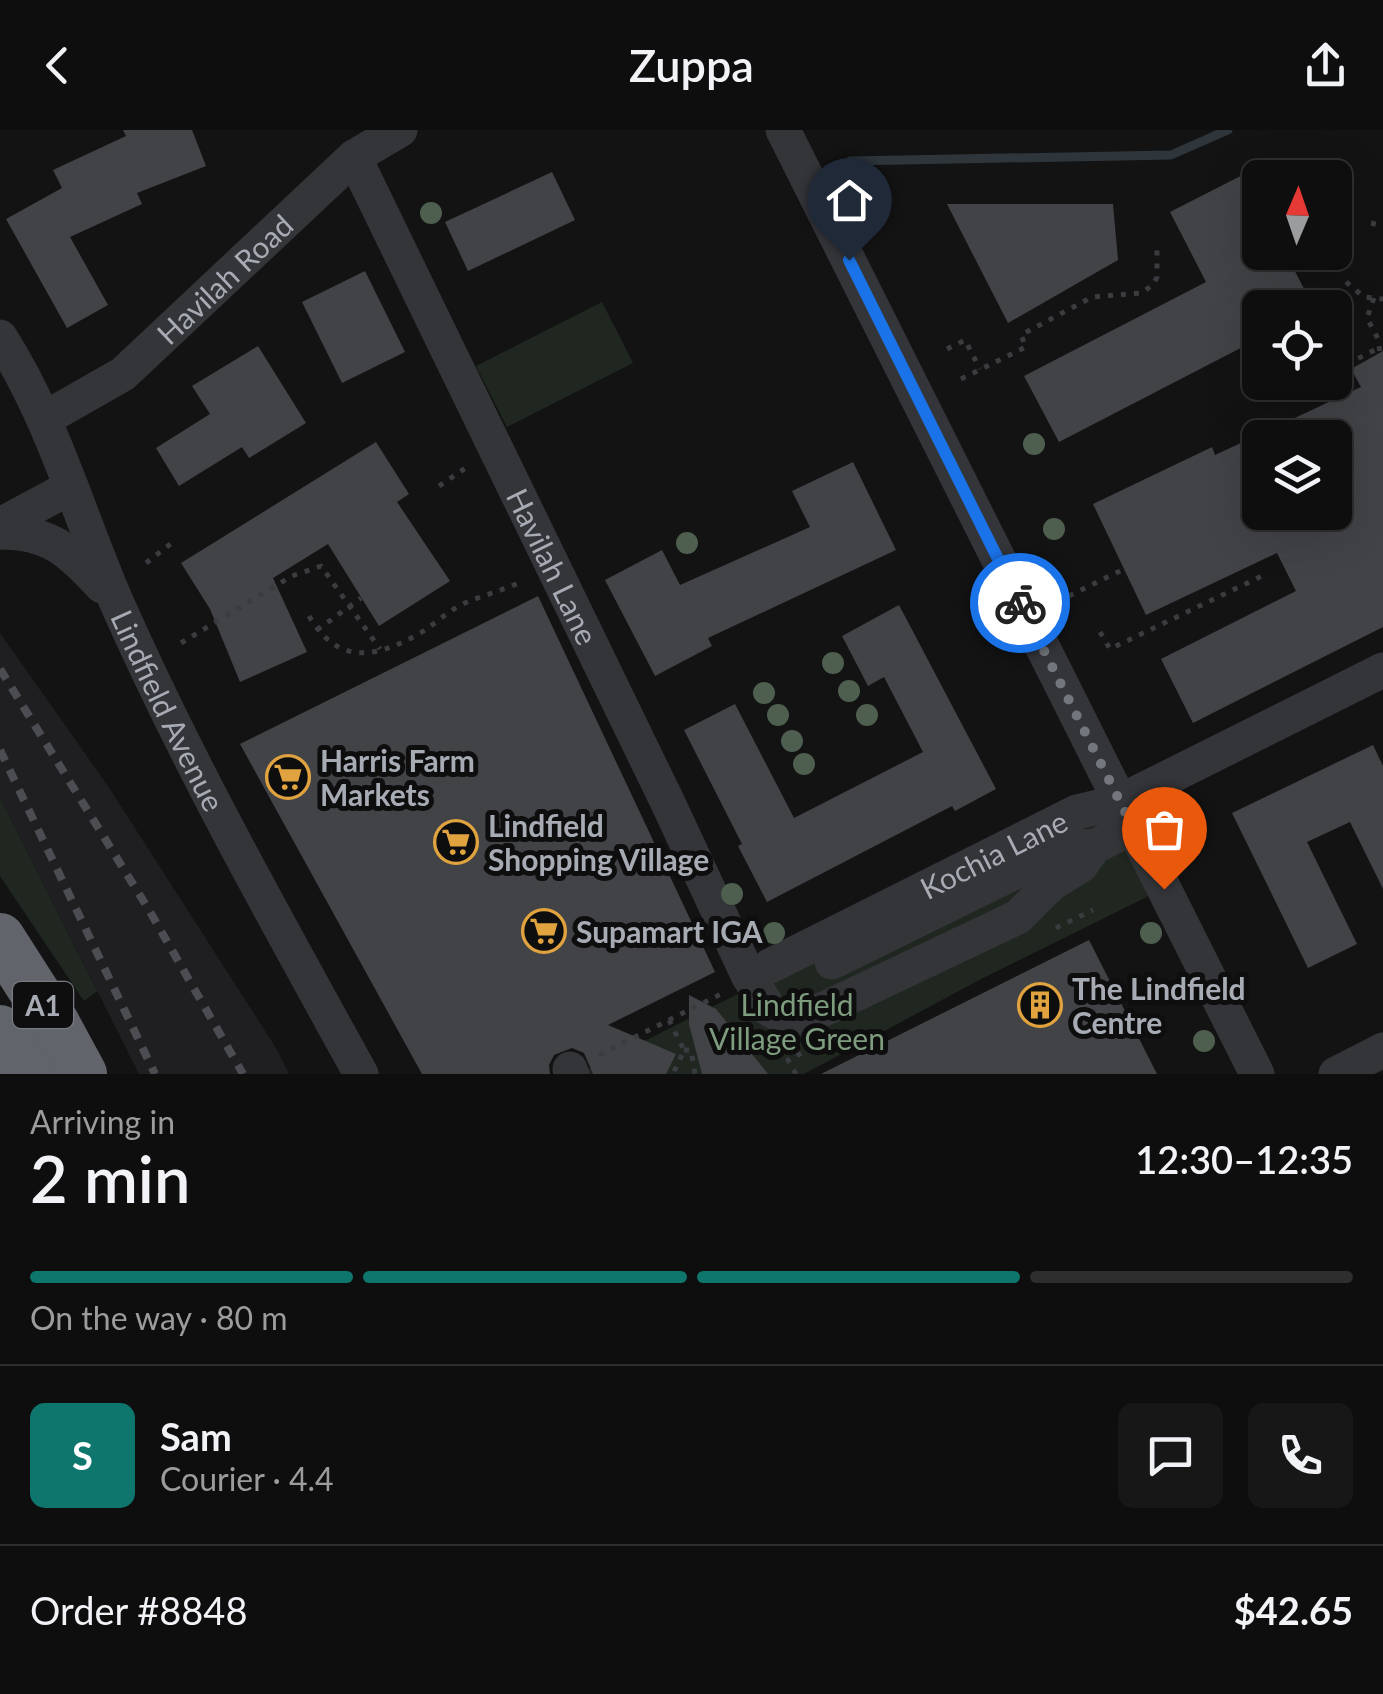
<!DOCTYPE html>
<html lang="en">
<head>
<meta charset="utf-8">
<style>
  :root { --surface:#0e0e0f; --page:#171718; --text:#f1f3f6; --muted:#9b9c9e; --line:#2e2e2f; --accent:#0f766e }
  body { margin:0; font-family:Lato,sans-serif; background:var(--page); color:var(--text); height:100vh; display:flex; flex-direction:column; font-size:38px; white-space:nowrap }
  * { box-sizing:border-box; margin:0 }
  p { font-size:32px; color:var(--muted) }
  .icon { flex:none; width:55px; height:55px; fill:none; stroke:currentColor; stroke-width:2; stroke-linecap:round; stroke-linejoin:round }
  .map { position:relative; height:944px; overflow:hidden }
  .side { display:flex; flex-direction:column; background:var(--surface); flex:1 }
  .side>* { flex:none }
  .needle { width:65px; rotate:2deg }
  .fabs { position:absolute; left:1242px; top:30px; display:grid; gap:20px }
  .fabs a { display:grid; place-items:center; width:110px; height:110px; border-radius:15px; background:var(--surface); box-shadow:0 10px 40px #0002,0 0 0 2px var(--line); font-size:50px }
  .pin { position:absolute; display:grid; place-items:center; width:85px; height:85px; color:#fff; margin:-102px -42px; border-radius:50% 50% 50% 0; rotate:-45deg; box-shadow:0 0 10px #0007 }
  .pin .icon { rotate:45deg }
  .courier { position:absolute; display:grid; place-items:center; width:100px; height:100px; margin:-50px; border:8px solid #1a73e8; border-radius:50%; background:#fff; color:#222; box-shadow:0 2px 12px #0007 }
  .headline em { font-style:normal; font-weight:600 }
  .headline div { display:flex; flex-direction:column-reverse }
  .headline { display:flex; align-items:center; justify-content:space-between; height:170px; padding:0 30px }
  h1 { font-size:65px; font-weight:600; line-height:75px }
  .bar { display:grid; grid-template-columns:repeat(4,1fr); gap:15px 10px; align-content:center; height:120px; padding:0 30px }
  .bar i { height:12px; border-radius:8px; background:var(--line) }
  .bar .selected { background:var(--accent) }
  .bar p { grid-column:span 4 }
  .line { display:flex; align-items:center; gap:25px; padding:0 30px; border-top:2px solid var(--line) }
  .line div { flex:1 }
  .round { display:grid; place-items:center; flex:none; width:105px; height:105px; border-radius:15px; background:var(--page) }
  header { display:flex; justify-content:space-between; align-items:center; height:130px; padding:0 30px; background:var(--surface); font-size:45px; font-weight:600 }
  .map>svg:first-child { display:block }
  .built { fill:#1f1f21 }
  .green { fill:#202720 }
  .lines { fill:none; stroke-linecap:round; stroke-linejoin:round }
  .stream { stroke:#2e363c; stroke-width:9 }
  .building { fill:#424347; fill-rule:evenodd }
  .path { stroke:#3a3c40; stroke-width:5; stroke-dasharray:5 8; stroke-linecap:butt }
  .minor { stroke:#343539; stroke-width:35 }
  .highway { stroke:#61646a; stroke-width:50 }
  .rail { stroke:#4c4d52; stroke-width:8; stroke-dasharray:12 10; stroke-linecap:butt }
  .tree { fill:#4e5f4f }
  .done { stroke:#73767c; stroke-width:10; stroke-dasharray:0 18 }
  .route { stroke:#1a73e8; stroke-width:12 }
  .labels { text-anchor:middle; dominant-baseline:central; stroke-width:10; stroke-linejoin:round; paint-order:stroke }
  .shield { fill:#0e0e0f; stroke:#787c82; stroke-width:2.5 }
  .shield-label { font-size:28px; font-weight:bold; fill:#a6abb4 }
  .street-label { font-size:30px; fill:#a6abb4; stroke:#0e0e0f }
  .poi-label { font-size:30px; font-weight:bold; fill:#a6abb4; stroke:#0e0e0f; text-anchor:start }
  .park-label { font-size:30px; fill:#7e9d7f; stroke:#0e0e0f }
</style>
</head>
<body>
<header><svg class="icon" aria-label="back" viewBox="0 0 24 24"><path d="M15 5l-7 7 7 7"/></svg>Zuppa<svg class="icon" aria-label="share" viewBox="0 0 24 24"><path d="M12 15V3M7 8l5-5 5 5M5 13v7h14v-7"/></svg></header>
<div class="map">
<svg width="1383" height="944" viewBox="0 0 1383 944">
  <rect width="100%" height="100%" fill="#131314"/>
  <path class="built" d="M0 503 108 656 276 918 289 944H139L0 668Z"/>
  <g class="green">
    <path d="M602 172 633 233 507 297 476 236Z"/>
    <path d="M0 668 97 861 84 871 0 746Z"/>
    <path d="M1119 672 1163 759 983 848 804 944H579Z"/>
  </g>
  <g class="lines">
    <path class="stream" d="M850 31 1171 25 1228 0"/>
  </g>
  <g class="building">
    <path d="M123 0H192L206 36 137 63 142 74 70 107 108 175 67 198 6 89 62 58 53 40 126 6Z"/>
    <path d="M1260 36V122H1285L1314 178H1260V208L1059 312 1024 246 1206 152 1170 82Z"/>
    <path d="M552 42 575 90 468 141 445 92Z"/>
    <path d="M947 74H1113L1118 130 1008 193Z"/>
    <path d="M365 141 405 222 342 253 302 172Z"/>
    <path d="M258 216 306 293 249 328 242 317 179 356 156 318 210 284 192 256Z"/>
    <path d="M1383 221V497L1193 593 1161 529 1296 461 1277 423 1146 485 1093 374 1212 317 1215 325 1361 257 1351 239ZM1260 308H1335V382H1260Z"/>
    <path d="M376 312 409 364 397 372 450 451 379 496 328 414 273 448 307 522 240 552 210 479 181 433Z"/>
    <path d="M853 332 896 420 708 508 712 516 655 546 605 450 662 420 680 455 810 397 792 361Z"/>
    <path d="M538 466 715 842 608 895 676 924 666 944H593L584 923 572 918 554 925 549 935 550 944H422L240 614Z"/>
    <path d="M899 475 996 659 955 681 952 676 767 772 738 716 742 714 684 600 735 574 794 688 923 622 884 547 868 556 842 506Z"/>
    <path d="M1373 615 1383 636V759L1350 692 1307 712 1357 814 1308 838 1232 683Z"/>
    <path d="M1089 810 1157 944H821Z"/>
    <path d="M689 865 716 879 768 944H702L689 894Z"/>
  </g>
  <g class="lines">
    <g class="path">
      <path d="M1371 93 1383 96"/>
      <path d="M1346 152 1364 167 1383 169"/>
      <path d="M1374 168 1367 188 1378 209 1380 223"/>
      <path d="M947 219 965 210 980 239"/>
      <path d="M1335 240 1377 219"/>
      <path d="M961 249 1026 217 1021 205 1092 167 1141 163 1153 155 1157 147V113"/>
      <path d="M439 356 470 335"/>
      <path d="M146 433 173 412"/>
      <path d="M1069 466 1124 439"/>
      <path d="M309 486C337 533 371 530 417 505 433 496 446 482 463 474 482 465 503 461 522 451"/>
      <path d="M317 500 361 468"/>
      <path d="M1100 502 1110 519 1264 445"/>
      <path d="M181 513 292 446 321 436 380 519"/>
      <path d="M1056 798 1093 780"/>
      <path d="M669 890 684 920 673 944"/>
      <path d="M684 920H691L695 944"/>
      <path d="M599 925 723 863"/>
      <path d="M796 944 788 930 802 923"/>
    </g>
    <g class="minor">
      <path d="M783 0 1257 944"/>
      <path id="s1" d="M354 27 668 673 748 845 769 879 783 887 805 888 1018 787 1051 754 1080 736 1094 717 1132 697"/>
      <path id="s2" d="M0 207C52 288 78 383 116 471 188 634 275 788 361 944"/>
      <path id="s3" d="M44 289 123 244 354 27 400 0"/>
      <path d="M0 395 71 357"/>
      <path d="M0 402C50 402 70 421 102 456"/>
      <path d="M832 832 1068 716 1094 717"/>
      <path id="s4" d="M770 836 1077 682 1119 672 1383 540"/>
      <path d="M570 939 572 944"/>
      <path d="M1336 944 1383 920"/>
    </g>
    <g class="highway">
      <path d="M0 808 55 894 82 944"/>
      <path d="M0 900 29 944"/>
    </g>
    <g class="rail">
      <path d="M0 539 149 780 243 944"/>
      <path d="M0 620 155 944"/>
    </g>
  </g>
  <g class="tree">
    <circle cx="431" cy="83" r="11"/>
    <circle cx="1034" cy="314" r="11"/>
    <circle cx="1054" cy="399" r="11"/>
    <circle cx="687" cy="413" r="11"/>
    <circle cx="833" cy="533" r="11"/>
    <circle cx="849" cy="561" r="11"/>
    <circle cx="764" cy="563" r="11"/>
    <circle cx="778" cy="585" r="11"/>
    <circle cx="867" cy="585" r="11"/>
    <circle cx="792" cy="611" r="11"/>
    <circle cx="804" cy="634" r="11"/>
    <circle cx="732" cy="764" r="11"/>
    <circle cx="774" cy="803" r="11"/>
    <circle cx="1151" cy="803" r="11"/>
    <circle cx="1204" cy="911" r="11"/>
  </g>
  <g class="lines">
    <path class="done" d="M1020 473 1164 759"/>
    <path class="route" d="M849 130 1020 473"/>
  </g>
  <defs>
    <g id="supermarket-ring" transform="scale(2.25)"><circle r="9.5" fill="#0e0e0f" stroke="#e0a33f" stroke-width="1.5"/><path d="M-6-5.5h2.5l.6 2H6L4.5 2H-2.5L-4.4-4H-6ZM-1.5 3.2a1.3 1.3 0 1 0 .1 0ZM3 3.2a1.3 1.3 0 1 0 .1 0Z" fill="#e0a33f"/></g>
    <g id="building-ring" transform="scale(2.25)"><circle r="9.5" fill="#0e0e0f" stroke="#e0a33f" stroke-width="1.5"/><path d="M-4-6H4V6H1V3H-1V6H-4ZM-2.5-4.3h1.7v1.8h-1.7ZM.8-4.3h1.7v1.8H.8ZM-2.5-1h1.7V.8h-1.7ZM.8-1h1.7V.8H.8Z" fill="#e0a33f"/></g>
  </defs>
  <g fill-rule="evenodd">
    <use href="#supermarket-ring" x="288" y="647"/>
    <use href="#supermarket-ring" x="456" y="712"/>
    <use href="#supermarket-ring" x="544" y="801"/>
    <use href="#building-ring" x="1040" y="875"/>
  </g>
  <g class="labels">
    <rect class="shield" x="13" y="852" width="60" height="46" rx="8"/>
    <g class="shield-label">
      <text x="43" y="875">A1</text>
    </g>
    <g class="street-label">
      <text stroke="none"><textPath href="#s3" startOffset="230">Havilah Road</textPath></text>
      <text stroke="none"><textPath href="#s1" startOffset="455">Havilah Lane</textPath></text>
      <text stroke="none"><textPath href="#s2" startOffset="410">Lindfield Avenue</textPath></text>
      <text stroke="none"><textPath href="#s4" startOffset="250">Kochia Lane</textPath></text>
    </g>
    <g class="poi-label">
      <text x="320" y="630">Harris Farm<tspan x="320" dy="34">Markets</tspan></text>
      <text x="488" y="695">Lindfield<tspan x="488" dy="34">Shopping Village</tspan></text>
      <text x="576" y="801">Supamart IGA</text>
      <text x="1072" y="858">The Lindfield<tspan x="1072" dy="34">Centre</tspan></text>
    </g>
    <g class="park-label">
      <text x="797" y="874">Lindfield<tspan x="797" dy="34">Village Green</tspan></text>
    </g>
  </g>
</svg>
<div class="fabs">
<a><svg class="needle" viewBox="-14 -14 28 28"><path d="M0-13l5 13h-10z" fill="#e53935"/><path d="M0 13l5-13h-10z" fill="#9b9c9e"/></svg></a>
<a><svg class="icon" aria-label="locate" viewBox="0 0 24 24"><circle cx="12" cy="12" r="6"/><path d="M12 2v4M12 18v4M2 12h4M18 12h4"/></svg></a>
<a><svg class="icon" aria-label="layers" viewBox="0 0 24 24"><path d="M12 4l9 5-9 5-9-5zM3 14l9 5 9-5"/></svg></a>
</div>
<div class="pin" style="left:1164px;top:759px;background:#ea580c"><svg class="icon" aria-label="bag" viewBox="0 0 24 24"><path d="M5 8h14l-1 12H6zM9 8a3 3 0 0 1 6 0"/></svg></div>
<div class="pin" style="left:849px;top:130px;background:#1f2937"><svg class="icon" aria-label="home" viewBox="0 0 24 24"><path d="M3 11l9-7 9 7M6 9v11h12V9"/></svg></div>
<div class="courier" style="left:1020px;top:473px"><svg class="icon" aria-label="bike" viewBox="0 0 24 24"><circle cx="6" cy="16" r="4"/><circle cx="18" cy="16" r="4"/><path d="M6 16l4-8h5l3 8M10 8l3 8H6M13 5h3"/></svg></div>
</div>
<section class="side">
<div class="headline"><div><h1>2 min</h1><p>Arriving in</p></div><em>12:30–12:35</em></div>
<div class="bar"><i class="selected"></i><i class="selected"></i><i class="selected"></i><i></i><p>On the way · 80 m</p></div>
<div class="line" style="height:180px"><b class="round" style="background:var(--accent);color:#fff">S</b><div><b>Sam</b><p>Courier · 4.4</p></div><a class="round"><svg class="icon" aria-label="chat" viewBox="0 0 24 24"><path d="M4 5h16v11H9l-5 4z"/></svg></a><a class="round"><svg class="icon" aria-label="phone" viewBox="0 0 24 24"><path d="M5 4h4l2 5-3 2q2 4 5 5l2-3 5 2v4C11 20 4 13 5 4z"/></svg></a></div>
<div class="line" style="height:130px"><div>Order #8848</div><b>$42.65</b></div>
</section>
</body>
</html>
